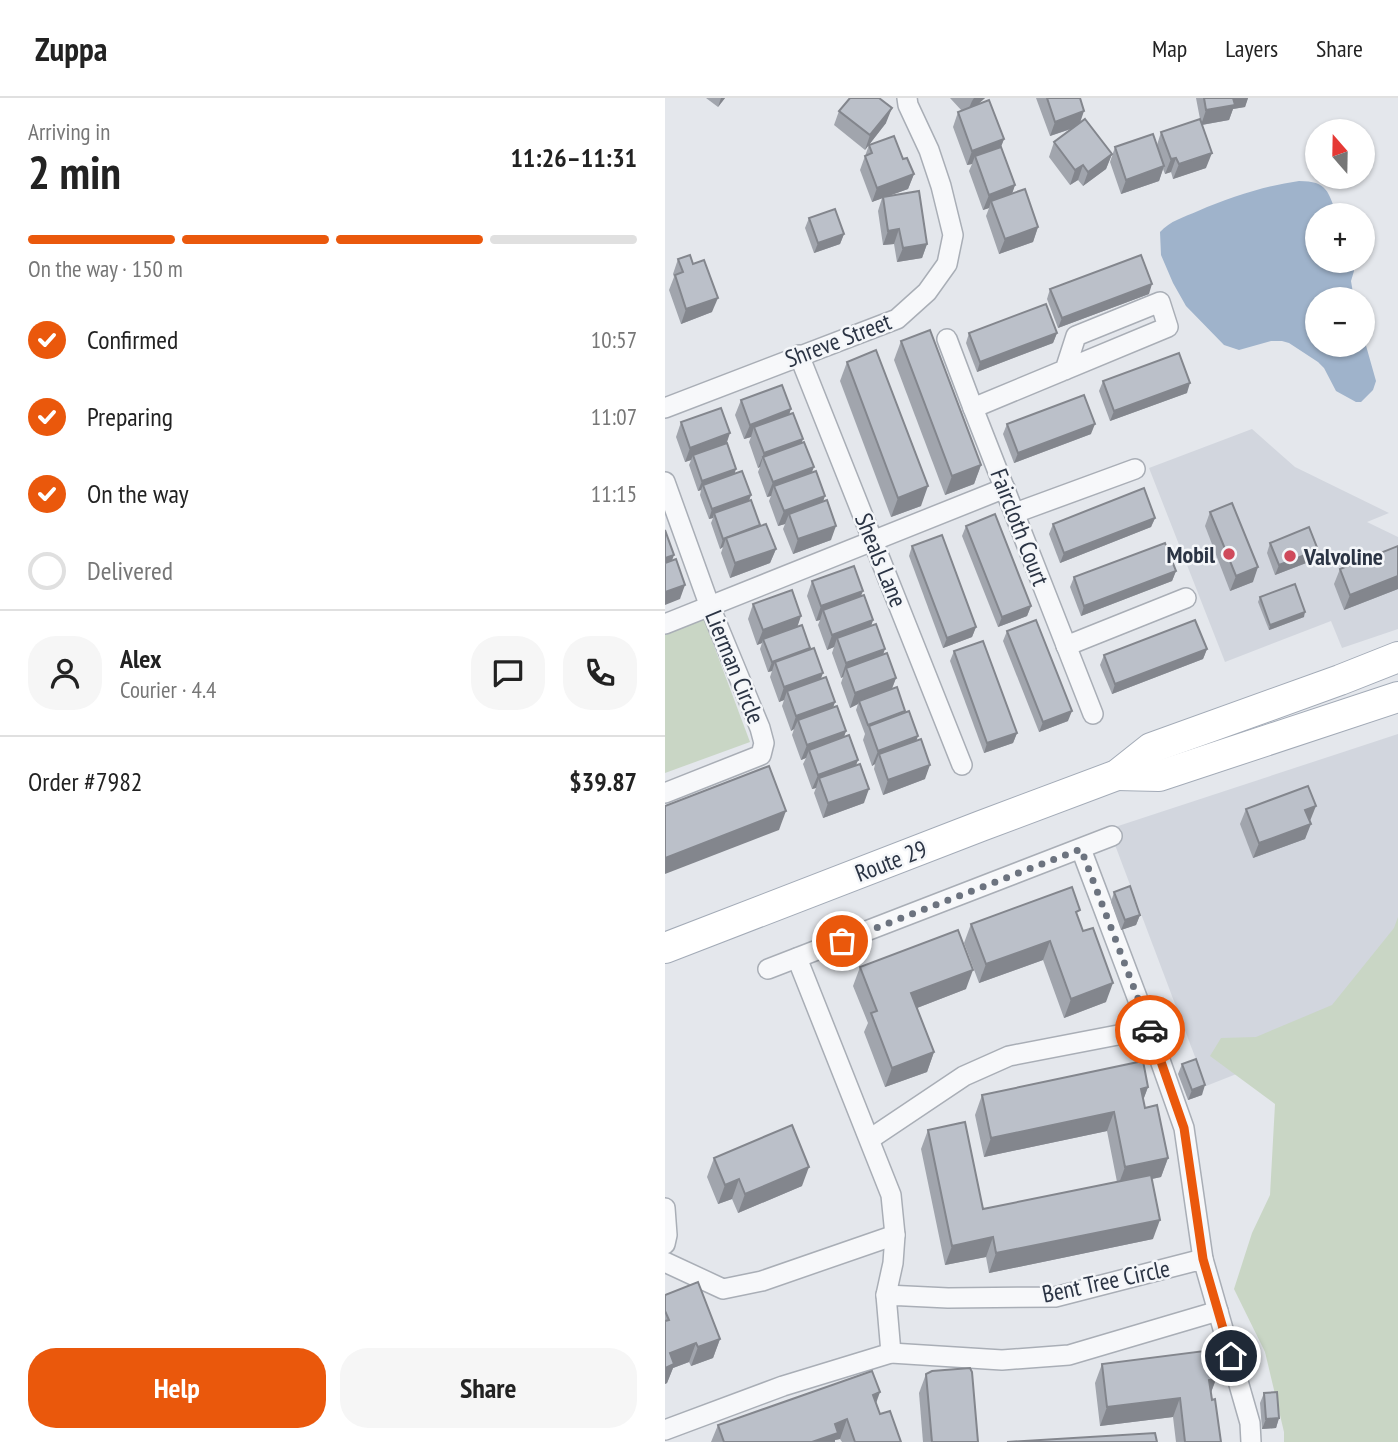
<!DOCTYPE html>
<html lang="en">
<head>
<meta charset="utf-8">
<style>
  :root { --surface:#fff; --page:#f6f6f6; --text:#222; --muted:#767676; --line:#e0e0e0; --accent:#ea580c }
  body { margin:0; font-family:"PT Sans Narrow",sans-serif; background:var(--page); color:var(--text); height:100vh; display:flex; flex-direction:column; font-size:26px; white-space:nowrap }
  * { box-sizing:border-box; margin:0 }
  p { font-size:23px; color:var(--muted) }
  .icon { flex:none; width:38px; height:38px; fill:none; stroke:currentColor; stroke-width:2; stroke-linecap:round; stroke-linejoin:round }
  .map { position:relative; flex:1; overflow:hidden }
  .side { display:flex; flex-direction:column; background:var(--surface); width:665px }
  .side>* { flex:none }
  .needle { width:46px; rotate:340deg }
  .controls { position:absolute; left:640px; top:21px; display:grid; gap:14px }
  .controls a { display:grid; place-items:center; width:70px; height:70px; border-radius:50%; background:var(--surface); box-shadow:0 2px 5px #0004; font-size:35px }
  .pin { position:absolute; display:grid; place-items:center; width:60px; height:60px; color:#fff; margin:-30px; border:4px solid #fff; border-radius:50%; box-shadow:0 2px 7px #0007 }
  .courier { position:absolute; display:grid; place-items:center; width:70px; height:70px; margin:-35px; border:5px solid #ea580c; border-radius:50%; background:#fff; color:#222; box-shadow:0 2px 9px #0007 }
  .summary em { font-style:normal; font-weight:700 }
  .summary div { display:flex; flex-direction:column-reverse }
  .summary { display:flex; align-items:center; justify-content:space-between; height:119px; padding:0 28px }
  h1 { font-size:46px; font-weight:700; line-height:52px }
  .bar { display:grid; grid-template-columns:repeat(4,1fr); gap:10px 7px; align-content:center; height:84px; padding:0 28px }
  .bar i { height:9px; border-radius:5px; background:var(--line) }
  .bar .selected { background:var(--accent) }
  .bar p { grid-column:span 4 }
  .line { display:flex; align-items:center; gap:18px; padding:0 28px; border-top:2px solid var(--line) }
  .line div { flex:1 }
  .round { display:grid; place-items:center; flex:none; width:74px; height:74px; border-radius:28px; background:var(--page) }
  ol { padding:0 28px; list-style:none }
  li { display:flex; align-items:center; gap:21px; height:77px }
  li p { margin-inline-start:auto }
  li .icon { padding:7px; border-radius:50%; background:var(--accent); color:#fff; stroke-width:4 }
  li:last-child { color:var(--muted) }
  li i { width:38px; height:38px; border:4px solid var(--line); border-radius:50% }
  .cta { display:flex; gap:14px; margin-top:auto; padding:14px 28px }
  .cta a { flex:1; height:80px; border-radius:28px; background:var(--accent); color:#fff; font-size:28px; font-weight:700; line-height:80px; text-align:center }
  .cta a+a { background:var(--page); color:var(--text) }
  header { display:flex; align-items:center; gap:42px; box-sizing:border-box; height:98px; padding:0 35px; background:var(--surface); border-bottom:2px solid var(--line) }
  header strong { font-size:33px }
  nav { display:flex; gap:38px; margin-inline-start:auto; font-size:24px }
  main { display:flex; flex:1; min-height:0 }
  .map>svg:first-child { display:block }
  .built { fill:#d2d6de }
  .green { fill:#c9d6c5 }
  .water { fill:#9fb3cb }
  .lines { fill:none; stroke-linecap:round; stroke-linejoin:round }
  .street-casing { stroke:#a9aeb6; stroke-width:22 }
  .primary-casing { stroke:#a3abb7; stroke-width:32 }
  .street { stroke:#f7f8fa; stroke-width:19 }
  .primary { stroke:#fff; stroke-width:30 }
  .wall { fill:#a1a5ad }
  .shaded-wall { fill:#83868d }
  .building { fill:#bbc0c9; stroke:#83868d; stroke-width:2 }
  .done { stroke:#6c737f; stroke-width:7; stroke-dasharray:0 12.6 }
  .route { stroke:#ea580c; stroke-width:9 }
  .poi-dot { fill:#cf4a5b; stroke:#f4f6f9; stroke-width:2.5 }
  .labels { text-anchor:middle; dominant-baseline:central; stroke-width:5; stroke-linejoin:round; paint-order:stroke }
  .street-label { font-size:24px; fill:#2b3444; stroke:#f4f6f9 }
  .poi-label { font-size:24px; font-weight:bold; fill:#2b3444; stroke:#f4f6f9; text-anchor:end }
</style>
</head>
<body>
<header>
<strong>Zuppa</strong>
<nav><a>Map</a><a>Layers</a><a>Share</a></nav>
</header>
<main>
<section class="side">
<div class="summary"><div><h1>2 min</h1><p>Arriving in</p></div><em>11:26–11:31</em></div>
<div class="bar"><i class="selected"></i><i class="selected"></i><i class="selected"></i><i></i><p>On the way · 150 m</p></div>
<ol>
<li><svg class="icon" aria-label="check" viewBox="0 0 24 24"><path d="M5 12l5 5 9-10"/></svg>Confirmed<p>10:57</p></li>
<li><svg class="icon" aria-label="check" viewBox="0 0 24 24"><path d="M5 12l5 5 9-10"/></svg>Preparing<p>11:07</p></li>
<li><svg class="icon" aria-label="check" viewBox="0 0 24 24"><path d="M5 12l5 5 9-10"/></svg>On the way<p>11:15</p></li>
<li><i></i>Delivered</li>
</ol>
<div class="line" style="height:126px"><a class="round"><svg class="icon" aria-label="person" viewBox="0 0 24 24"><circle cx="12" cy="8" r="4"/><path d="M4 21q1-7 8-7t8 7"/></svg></a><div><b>Alex</b><p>Courier · 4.4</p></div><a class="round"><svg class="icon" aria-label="chat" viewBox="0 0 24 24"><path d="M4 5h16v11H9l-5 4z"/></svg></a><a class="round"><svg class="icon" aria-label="phone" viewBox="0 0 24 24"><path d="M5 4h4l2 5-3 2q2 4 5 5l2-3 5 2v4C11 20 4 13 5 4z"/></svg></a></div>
<div class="line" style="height:91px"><div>Order #7982</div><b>$39.87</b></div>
<div class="cta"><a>Help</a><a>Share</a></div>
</section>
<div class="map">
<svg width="733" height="1344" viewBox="0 0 733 1344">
  <rect width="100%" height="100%" fill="#e4e7ec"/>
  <g class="built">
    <path d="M587 331 630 369 724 415 702 424 733 439V531L677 550 666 523 560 564 484 370Z"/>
    <path d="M733 636V912L541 988 444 731Z"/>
  </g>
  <g class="green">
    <path d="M39 521 85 644 0 675V537Z"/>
    <path d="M733 819V1344H619V1334L600 1254 569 1191 587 1135 605 1097 610 1006 545 958 556 940 591 939 667 907 729 830Z"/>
  </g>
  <path class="water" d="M634 83C663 83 663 94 672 117H653V163H689V173L686 183 689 201H653V247H698V237L711 283 708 292 696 304H691L671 293 659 270 653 264 624 245 617 243H606L574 252 559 247 521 208 508 185 496 157 495 134C505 123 519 119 533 113 566 99 599 88 634 83Z"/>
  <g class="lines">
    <g class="street-casing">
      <g id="street">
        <path d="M282 241 308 310 428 616"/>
        <path d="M134 257 297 667"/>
        <path d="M0 310 232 221 262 194 282 166 288 137 276 88 264 52 243 7 242 0"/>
        <path d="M308 310 503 229 495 204 411 238 400 272"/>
        <path d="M0 384 45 509 95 630 99 645 96 657 0 695"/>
        <path d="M350 415 470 371"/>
        <path d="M0 526 340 390"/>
        <path d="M401 548 521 500"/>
        <path d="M416 751 484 931 519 1030 538 1161"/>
        <path d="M132 860 226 1097 230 1137 228 1165 221 1197"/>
        <path d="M103 871 447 738"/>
        <path d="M205 1041 299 978 344 958 484 931"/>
        <path d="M0 1110 2 1137 0 1146"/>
        <path d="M0 1164 58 1191 97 1183 230 1137"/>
        <path d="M226 1255 337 1262 404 1257 553 1213"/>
        <path d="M0 1332 118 1288 226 1255 221 1197 283 1200 390 1199 538 1161 585 1325 586 1344"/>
      </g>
    </g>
    <g class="primary-casing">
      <g id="primary">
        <path d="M452 677 494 678 733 599"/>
        <path d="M0 850 316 728 452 677 486 650 675 582 733 559"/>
      </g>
    </g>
    <use href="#street" class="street"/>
    <use href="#primary" class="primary"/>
  </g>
  <g class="wall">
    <path d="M41 0H60L53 9Z"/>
    <path d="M285 0H320L312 7 339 41 336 49 350 87 347 95 373 129 368 144 334 156 321 118 324 110 318 112 304 73 307 66 302 67 288 29 293 14 297 13Z"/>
    <path d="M371 0H415V25L447 56 441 71 418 88 413 82 405 87 384 59 389 44 409 30 385 38Z"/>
    <path d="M531 0H583L580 9 568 11 564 22 537 27 541 70 508 81 506 74 500 76 498 71 494 83 456 96 445 64 450 49 492 47 496 34 535 21Z"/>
    <path d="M174 13 221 25 200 52 169 27Z"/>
    <path d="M204 47 238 61 249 76 243 91 226 97 262 146 257 160 232 164 229 146 218 147 213 113 217 100 207 104 195 72Z"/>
    <path d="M144 120 179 136 175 146 149 155 140 130Z"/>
    <path d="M13 161 47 214 16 226 4 192 9 179 8 176Z"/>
    <path d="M385 191 484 196 393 230 382 201Z"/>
    <path d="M304 235H392L388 245 312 274 301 245Z"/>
    <path d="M236 243 316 367 309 386 280 397 229 262Z"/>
    <path d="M182 264 256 408 226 419 175 283Z"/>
    <path d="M438 283 522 295 445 323 434 293Z"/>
    <path d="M76 302 125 316 138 341 136 345 158 404 166 442 128 456 118 431 120 426 113 428 104 403 106 398 102 399 93 374 95 369 93 370 84 344 86 339 79 341 70 317Z"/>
    <path d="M16 324 62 345 70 375 86 397 84 403 95 427 111 451 105 465 65 480 56 455 58 449 55 451 46 425 48 420 44 421 35 397 36 392 33 393 24 367 26 362 20 364 11 339Z"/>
    <path d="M342 326 426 336 349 365 338 336Z"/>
    <path d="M545 414 588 484 565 493 540 428Z"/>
    <path d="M490 420 486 429 395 465 384 436 388 426Z"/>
    <path d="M301 428 366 508 362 518 333 529 297 438Z"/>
    <path d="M605 445 649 462 610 477 602 455Z"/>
    <path d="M247 448 311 529 307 539 278 550 244 458Z"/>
    <path d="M733 448V491L679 512 669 486 675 471Z"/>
    <path d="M511 473 507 483 416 518 405 489 409 479Z"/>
    <path d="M147 483 196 498 208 522 206 528 218 557 231 580 227 591 251 643 260 681 218 697 209 671 210 666 207 668 198 642 200 636 191 612 193 606 185 610 176 585 178 579 176 580 167 555 169 549 162 552 153 527 155 522 151 523 142 498Z"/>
    <path d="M595 499 639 519 604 532 593 504Z"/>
    <path d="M88 506 132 528 156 581 170 604 168 609 181 633 179 639 193 662 191 667 199 705 158 720 149 695 151 690 147 691 138 666 141 660 136 662 127 637 129 631 126 633 117 608 119 602 114 604 105 579 107 573 103 574 95 551 97 545 92 547 83 521Z"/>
    <path d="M342 533 403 623 374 634 338 543Z"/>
    <path d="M542 551 538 561 447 596 435 567 439 557Z"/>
    <path d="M289 553 352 635 348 645 319 655 285 563Z"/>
    <path d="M581 711 645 723 640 741 588 760 575 726Z"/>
    <path d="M449 794 475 817 471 827 456 832 446 804Z"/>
    <path d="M413 819 441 904 399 920 378 862 314 885 299 845 306 826Z"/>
    <path d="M195 869 301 891 252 910 269 954 262 974 220 989 199 934 203 925 188 888Z"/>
    <path d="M517 966 537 997 523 1002 513 976Z"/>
    <path d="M483 989 478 1002 480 1010 503 1060 496 1079 487 1081 488 1141 324 1175 321 1159 280 1167 256 1051 263 1032 318 1111 452 1084 442 1033 319 1059 310 1017 317 997Z"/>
    <path d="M49 1060 137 1088 73 1115 67 1101 53 1106 42 1079Z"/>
    <path d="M0 1197 55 1241 48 1260 26 1268 24 1264 8 1270 2 1285 0 1286Z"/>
    <path d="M437 1266 551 1281 546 1294 556 1344H511L508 1319 435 1328 430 1285Z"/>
    <path d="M261 1276 313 1344H258L254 1295Z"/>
    <path d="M599 1295 614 1320 611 1330 597 1331 595 1305Z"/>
    <path d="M211 1305 215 1316 236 1344H177L175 1341 170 1342V1344H46L53 1327Z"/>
  </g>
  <g class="shaded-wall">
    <path d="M56 0H60L53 9Z"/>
    <path d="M309 0H320L301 17 307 3Z"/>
    <path d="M567 0H583L580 9 568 11 564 22 536 27 541 12Z"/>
    <path d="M227 10 221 25 200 52 205 37Z"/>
    <path d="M419 13 414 28 385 38 390 24Z"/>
    <path d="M339 41 333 56 310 58 307 66 302 67 307 53Z"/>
    <path d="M547 55 541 70 508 81 514 66Z"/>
    <path d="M447 56 441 71 418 88 423 74Z"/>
    <path d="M511 60 506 74 500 76 506 61Z"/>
    <path d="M418 67 413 82 405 87 410 72Z"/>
    <path d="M499 68 494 83 456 96 461 82Z"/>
    <path d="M249 76 243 91 207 104 212 90Z"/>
    <path d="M350 87 345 102 326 103 324 110 318 112 324 97Z"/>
    <path d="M373 129 368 144 334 156 340 141Z"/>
    <path d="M234 131 229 146 218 147 223 133Z"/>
    <path d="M179 136 175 146 149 155 153 145Z"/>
    <path d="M262 146 257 160 232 164 238 150Z"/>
    <path d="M487 186 484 196 393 230 397 220Z"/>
    <path d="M53 200 47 214 16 226 21 211Z"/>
    <path d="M392 235 388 245 312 274 315 264Z"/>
    <path d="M525 285 522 295 445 323 449 313Z"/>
    <path d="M126 311 121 326 89 329 86 339 79 341 85 327Z"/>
    <path d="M430 326 426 336 349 365 353 355Z"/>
    <path d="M65 335 60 350 28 357 26 362 20 364 25 350Z"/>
    <path d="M138 341 132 355 98 359 95 369 93 370 99 355Z"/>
    <path d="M316 367 309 386 280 397 287 378Z"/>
    <path d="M149 369 143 384 109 388 106 398 102 399 108 384Z"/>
    <path d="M71 371 68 381 38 387 36 392 33 393 37 383Z"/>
    <path d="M263 388 256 408 226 419 233 400Z"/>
    <path d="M86 397 82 407 49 415 48 420 44 421 47 411Z"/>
    <path d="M160 398 155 413 124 416 120 426 113 428 119 413Z"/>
    <path d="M490 420 486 429 395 465 399 455Z"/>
    <path d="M95 427 61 440 58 449 55 451 58 441Z"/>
    <path d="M171 428 166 442 128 456 133 441Z"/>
    <path d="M111 451 105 465 65 480 70 465Z"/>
    <path d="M653 452 649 462 610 477 614 467Z"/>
    <path d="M9 457 4 471 0 473V460Z"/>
    <path d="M593 469 588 484 565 493 571 478Z"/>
    <path d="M511 473 507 483 416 518 419 508Z"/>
    <path d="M733 478V491L679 512 685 497Z"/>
    <path d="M20 487 15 501 0 507V494Z"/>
    <path d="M198 493 192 508 158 512 155 522 151 523 156 508Z"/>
    <path d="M366 508 362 518 333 529 337 519Z"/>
    <path d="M640 514 639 519 604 532 605 527Z"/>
    <path d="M136 518 131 533 98 541 97 545 92 547 98 532Z"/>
    <path d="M208 522 203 537 172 540 169 549 162 552 167 537Z"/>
    <path d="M311 529 307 539 278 550 282 540Z"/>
    <path d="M145 550 110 564 107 573 103 574 107 564Z"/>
    <path d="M220 551 215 566 181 570 178 579 176 580 181 565Z"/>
    <path d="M542 551 538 561 447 596 450 586Z"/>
    <path d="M158 575 153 589 122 593 119 602 114 604 119 589Z"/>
    <path d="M231 580 225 595 194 603 193 606 185 610 190 595Z"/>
    <path d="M170 604 165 618 133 622 129 631 126 633 131 618Z"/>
    <path d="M407 613 403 623 374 634 378 624Z"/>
    <path d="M181 633 176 647 144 652 141 660 136 662 142 647Z"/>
    <path d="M352 635 348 645 319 655 322 645Z"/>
    <path d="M253 638 248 653 214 656 210 666 207 668 213 653Z"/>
    <path d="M193 662 187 677 154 680 151 690 147 691 153 677Z"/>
    <path d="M265 667 260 681 218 697 223 682Z"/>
    <path d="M204 691 199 705 158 720 163 705Z"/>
    <path d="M651 708 645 723 635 727 640 712Z"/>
    <path d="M121 713 114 732 0 776V760Z"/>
    <path d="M646 726 640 741 588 760 594 745Z"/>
    <path d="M475 817 471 827 456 832 460 822Z"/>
    <path d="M385 843 378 862 314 885 321 866Z"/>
    <path d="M308 872 301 891 239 915 246 895Z"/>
    <path d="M448 885 441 904 399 920 406 901Z"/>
    <path d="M269 954 262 974 220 989 227 970Z"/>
    <path d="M540 987 537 997 523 1002 527 992Z"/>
    <path d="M483 989 476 1008V991Z"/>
    <path d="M449 1014 442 1033 319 1059 326 1040Z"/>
    <path d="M503 1060 496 1079 453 1088 460 1069Z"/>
    <path d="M144 1069 137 1088 73 1115 80 1096Z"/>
    <path d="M74 1081 67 1101 53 1106 60 1087Z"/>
    <path d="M495 1122 488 1141 324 1175 331 1155Z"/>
    <path d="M328 1139 321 1159 280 1167 287 1148Z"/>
    <path d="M55 1241 48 1260 26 1268 33 1249Z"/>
    <path d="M31 1245 24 1264 8 1270 2 1285 0 1286V1269L5 1255Z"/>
    <path d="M551 1281 544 1300V1282Z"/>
    <path d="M215 1294 208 1314V1297Z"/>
    <path d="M515 1300 508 1319 435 1328 442 1309Z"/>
    <path d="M614 1320 611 1330 597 1331 601 1321Z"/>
    <path d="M182 1321 175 1341 170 1342V1344H147L170 1326Z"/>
  </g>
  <g class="building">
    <path d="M185 0H214L227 10 205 37 174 13Z"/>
    <path d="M382 0H415L419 13 390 24Z"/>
    <path d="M539 0H568L570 7 541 12Z"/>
    <path d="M324 2 339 41 307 53 293 14Z"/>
    <path d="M420 21 447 56 423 74 418 67 410 72 389 44Z"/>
    <path d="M535 21 547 55 514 66 511 60 506 61 496 34Z"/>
    <path d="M488 36 499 68 461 82 450 49Z"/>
    <path d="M229 38 238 61 242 60 249 76 212 90 200 58 207 55 204 47Z"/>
    <path d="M336 49 350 87 324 97 310 58Z"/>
    <path d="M360 91 373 129 340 141 326 103Z"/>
    <path d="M254 93 262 146 238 150 234 131 223 133 218 99Z"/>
    <path d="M170 111 179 136 153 145 144 120Z"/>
    <path d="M25 157 28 166 39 162 53 200 21 211 10 177 18 174 13 161Z"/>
    <path d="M476 157 487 186 397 220 385 191Z"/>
    <path d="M381 206 392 235 315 264 304 235Z"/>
    <path d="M265 232 316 367 287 378 236 243Z"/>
    <path d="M211 252 263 388 233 400 182 264Z"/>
    <path d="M514 255 525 285 449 313 438 283Z"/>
    <path d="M117 287 126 311 85 327 76 302Z"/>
    <path d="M419 297 430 326 353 355 342 326Z"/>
    <path d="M56 310 65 335 25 350 16 324Z"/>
    <path d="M128 315 138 341 99 355 89 329Z"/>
    <path d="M139 344 149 369 108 384 98 359Z"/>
    <path d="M62 345 71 371 37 383 28 357Z"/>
    <path d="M77 373 86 397 47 411 38 387Z"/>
    <path d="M151 373 160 398 119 413 109 388Z"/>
    <path d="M479 390 490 420 399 455 388 426Z"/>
    <path d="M86 402 95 427 58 441 49 415Z"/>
    <path d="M162 402 171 428 133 441 124 416Z"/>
    <path d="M567 405 593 469 571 478 545 414Z"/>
    <path d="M330 416 366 508 337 519 301 428Z"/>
    <path d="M101 426 111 451 70 465 61 440Z"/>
    <path d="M644 429 653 452 614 467 605 445Z"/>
    <path d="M0 432 9 457 0 460Z"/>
    <path d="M277 437 311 529 282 540 247 448Z"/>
    <path d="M500 445 511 473 419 508 409 479Z"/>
    <path d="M733 448V478L685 497 675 471Z"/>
    <path d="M11 461 20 487 0 494V465Z"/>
    <path d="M189 468 198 493 156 508 147 483Z"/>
    <path d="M630 486 640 514 605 527 595 499Z"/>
    <path d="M127 492 136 518 98 532 88 506Z"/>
    <path d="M199 497 208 522 167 537 158 512Z"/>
    <path d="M371 522 407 613 378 624 342 533Z"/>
    <path d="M530 522 542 551 450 586 439 557Z"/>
    <path d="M211 526 220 551 181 565 172 540Z"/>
    <path d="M137 527 145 550 107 564 98 541Z"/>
    <path d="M318 543 352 635 322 645 289 553Z"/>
    <path d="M149 550 158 575 119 589 110 564Z"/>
    <path d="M222 555 231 580 190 595 181 570Z"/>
    <path d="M161 579 170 604 131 618 122 593Z"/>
    <path d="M232 589 240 613 203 627 194 603Z"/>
    <path d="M172 608 181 633 142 647 133 622Z"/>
    <path d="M244 613 253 638 213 653 204 628Z"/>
    <path d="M184 637 193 662 153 677 144 652Z"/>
    <path d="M256 641 265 667 223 682 214 656Z"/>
    <path d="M195 666 204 691 163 705 154 680Z"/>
    <path d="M104 668 121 713 0 760V708Z"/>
    <path d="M643 688 651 708 640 712 646 726 594 745 581 711Z"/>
    <path d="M465 788 475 817 460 822 449 794Z"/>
    <path d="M407 789 415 812 411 814 418 833 428 830 448 885 406 901 385 843 321 866 306 826Z"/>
    <path d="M293 832 308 872 246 895 269 954 227 970 206 915 212 913 195 869Z"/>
    <path d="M531 961 540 987 527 992 517 966Z"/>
    <path d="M478 963 483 989 476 991 480 1010 492 1007 503 1060 460 1069 449 1014 326 1040 317 997Z"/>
    <path d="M300 1024 318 1111 486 1077 495 1122 331 1155 328 1139 287 1148 263 1032Z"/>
    <path d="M127 1027 144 1069 80 1096 74 1081 60 1087 49 1060Z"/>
    <path d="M33 1184 55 1241 33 1249 31 1245 5 1255 9 1266 0 1270V1223L4 1222 0 1213V1197Z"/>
    <path d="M547 1252 551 1281 544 1282 547 1302 550 1301 556 1344H520L515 1300 442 1309 437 1266Z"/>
    <path d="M305 1270 307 1274 313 1344H267L261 1276 267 1273Z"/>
    <path d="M207 1273 215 1294 208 1297 215 1316 225 1313 236 1344H190L182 1321 170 1326 173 1335 147 1344H59L53 1327Z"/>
    <path d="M612 1294 614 1320 601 1321 599 1295Z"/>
    <path d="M490 1335 492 1344H342Z"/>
  </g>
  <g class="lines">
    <path class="done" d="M177 843 416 751 485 932"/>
    <path class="route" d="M485 932 519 1030 538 1161 566 1258"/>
  </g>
  <g class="poi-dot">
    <circle cx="564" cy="456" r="7"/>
    <circle cx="625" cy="458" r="7"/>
  </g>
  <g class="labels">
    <g class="street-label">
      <text transform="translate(173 242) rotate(-21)">Shreve Street</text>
      <text transform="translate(355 429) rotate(69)">Faircloth Court</text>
      <text transform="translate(216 462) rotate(68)">Sheals Lane</text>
      <text transform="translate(70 569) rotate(68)">Lierman Circle</text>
      <text transform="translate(226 763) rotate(-21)">Route 29</text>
      <text transform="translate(441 1183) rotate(-12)">Bent Tree Circle</text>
    </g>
    <g class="poi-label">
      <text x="550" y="456">Mobil</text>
      <text x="639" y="458" text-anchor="start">Valvoline</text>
    </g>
  </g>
</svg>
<div class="controls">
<a><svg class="needle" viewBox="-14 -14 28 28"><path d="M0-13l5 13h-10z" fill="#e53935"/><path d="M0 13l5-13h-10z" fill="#767676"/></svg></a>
<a>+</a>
<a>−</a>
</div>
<div class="pin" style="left:177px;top:843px;background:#ea580c"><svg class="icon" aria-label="bag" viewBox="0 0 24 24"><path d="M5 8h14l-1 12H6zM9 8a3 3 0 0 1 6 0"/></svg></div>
<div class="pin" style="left:566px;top:1258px;background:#1f2937"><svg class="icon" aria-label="home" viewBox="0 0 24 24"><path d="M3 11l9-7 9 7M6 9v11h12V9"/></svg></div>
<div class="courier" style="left:485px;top:932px"><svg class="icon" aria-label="car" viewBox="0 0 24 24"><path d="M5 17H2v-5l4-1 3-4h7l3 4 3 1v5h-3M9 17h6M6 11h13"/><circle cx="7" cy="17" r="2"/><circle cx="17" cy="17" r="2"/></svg></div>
</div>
</main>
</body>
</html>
